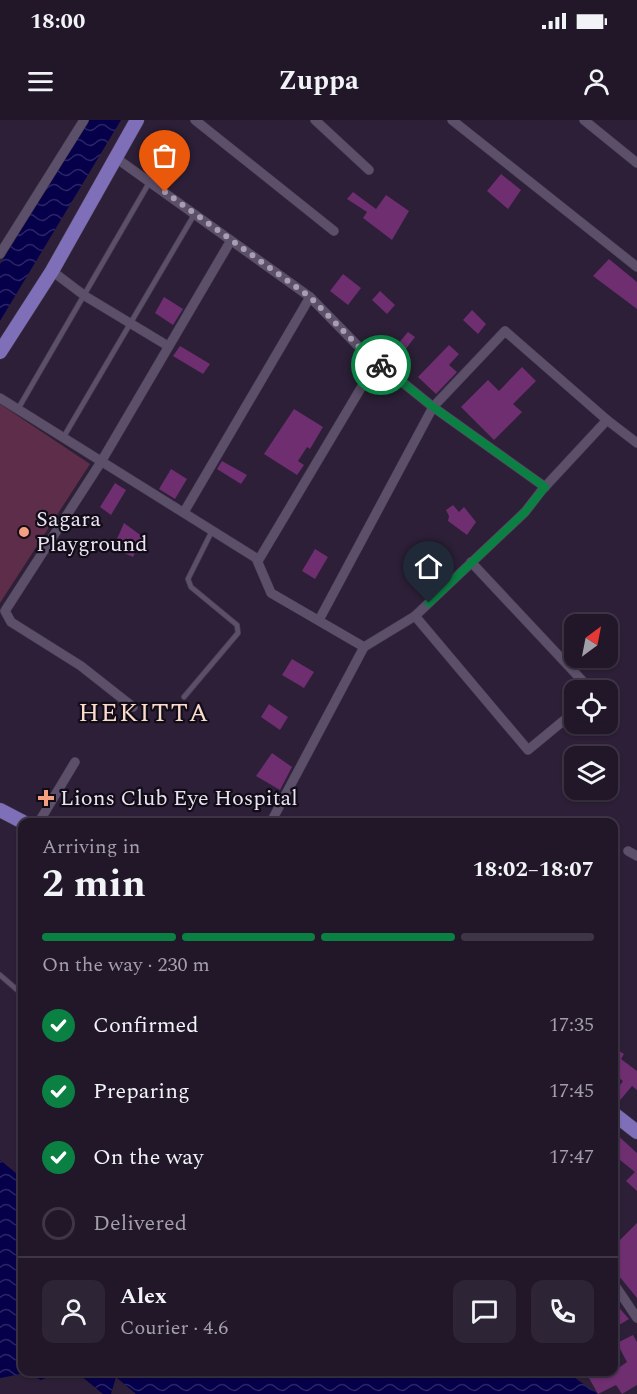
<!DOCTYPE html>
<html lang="en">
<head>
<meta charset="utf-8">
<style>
  :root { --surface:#211729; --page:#2d2435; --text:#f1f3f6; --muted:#a29fa8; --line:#3e3646; --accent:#0b8043 }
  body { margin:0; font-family:Spectral,serif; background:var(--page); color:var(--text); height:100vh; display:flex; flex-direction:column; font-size:22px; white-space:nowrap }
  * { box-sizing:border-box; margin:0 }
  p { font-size:20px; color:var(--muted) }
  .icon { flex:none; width:33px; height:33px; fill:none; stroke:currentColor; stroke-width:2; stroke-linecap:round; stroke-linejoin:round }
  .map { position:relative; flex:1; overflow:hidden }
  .sheet { position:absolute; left:18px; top:698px; width:600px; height:558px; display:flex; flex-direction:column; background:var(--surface); border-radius:12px; box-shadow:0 2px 4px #0004,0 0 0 2px var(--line) }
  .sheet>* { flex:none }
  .needle { width:39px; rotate:32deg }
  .controls { position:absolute; left:564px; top:494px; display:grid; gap:12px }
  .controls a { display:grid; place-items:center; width:54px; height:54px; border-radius:12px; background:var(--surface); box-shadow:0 2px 4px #0004,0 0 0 2px var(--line); font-size:30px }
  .pin { position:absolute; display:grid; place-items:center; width:51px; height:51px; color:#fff; margin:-62px -26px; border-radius:50% 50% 50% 0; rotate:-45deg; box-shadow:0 0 6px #0007 }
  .pin .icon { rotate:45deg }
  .courier { position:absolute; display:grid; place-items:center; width:60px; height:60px; margin:-30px; border:4px solid #0b8043; border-radius:50%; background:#fff; color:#222; box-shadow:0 2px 8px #0007 }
  .summary em { font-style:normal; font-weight:700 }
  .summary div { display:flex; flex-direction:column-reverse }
  .summary { display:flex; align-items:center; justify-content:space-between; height:102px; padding:0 24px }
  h1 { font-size:39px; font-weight:700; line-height:45px }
  .bar { display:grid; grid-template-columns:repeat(4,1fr); gap:9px 6px; align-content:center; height:72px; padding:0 24px }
  .bar i { height:8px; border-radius:4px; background:var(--line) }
  .bar .on { background:var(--accent) }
  .bar p { grid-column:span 4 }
  .line { display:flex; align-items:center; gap:15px; padding:0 24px; border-top:2px solid var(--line) }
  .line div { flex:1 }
  .round { display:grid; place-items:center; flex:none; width:63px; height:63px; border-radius:12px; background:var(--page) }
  ol { padding:0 24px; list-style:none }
  li { display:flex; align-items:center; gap:18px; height:66px }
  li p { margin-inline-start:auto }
  li .icon { padding:6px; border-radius:50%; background:var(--accent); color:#fff; stroke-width:4 }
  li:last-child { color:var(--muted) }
  li i { width:33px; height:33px; border:3px solid var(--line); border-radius:50% }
  .status { display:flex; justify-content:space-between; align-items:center; height:42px; padding:0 30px; background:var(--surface); direction:ltr }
  .status svg { height:16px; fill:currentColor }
  header { display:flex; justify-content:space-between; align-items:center; height:78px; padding:0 24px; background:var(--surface); font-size:27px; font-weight:700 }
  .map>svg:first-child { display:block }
  .grass { fill:#5e2d4a }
  .water { fill:url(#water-waves) }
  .building { fill:#6e2e70 }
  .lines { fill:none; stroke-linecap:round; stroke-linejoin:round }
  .lane-casing { stroke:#473d51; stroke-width:6 }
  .street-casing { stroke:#473d51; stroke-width:10 }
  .primary-casing { stroke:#473d51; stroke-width:15 }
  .lane { stroke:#5c4f69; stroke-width:4.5 }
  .street { stroke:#5c4f69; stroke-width:9 }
  .primary { stroke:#7e6fb8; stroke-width:14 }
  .done { stroke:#a89eb1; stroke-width:6; stroke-dasharray:0 10.8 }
  .route { stroke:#0b8043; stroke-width:8 }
  .poi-dot { fill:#f2a07f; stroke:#110c16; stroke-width:2 }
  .labels { text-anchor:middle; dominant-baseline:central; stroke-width:4.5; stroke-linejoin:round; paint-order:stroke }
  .poi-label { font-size:22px; fill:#eae3f3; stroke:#110c16; text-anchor:start }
  .quarter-label { font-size:26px; letter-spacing:1.5px; fill:#fbdbce; stroke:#110c16 }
</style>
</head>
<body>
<div class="status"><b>18:00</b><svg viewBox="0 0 49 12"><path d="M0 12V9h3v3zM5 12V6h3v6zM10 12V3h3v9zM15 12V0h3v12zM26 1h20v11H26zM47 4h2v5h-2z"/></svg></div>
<header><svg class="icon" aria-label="menu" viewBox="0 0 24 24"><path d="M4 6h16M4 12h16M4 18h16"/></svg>Zuppa<svg class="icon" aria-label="person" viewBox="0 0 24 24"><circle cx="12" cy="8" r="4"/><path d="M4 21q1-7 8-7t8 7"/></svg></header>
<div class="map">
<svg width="637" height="1274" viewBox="0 0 637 1274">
  <defs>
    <pattern id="water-waves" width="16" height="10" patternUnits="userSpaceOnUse" patternTransform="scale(1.5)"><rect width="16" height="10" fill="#06004a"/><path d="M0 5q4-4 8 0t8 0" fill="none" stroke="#2a2565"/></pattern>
  </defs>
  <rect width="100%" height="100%" fill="#2c1f37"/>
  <path class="grass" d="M0 284 90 344 0 483Z"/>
  <g class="water">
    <path d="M89 0H121L0 201V144Z"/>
    <path d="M0 1040 22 1058V1251H61L41 1260 27 1253 0 1258Z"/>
    <path d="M75 1251H565L598 1274H136L116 1257 111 1274H103Z"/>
  </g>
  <g class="building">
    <path d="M501 54 521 70 508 89 487 71Z"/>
    <path d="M353 72 376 89 386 75 409 91 392 120 363 98 367 92 347 79Z"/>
    <path d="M609 139 637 162V189L593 156Z"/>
    <path d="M343 154 361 168 348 185 330 171Z"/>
    <path d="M380 171 395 185 387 194 372 180Z"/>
    <path d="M164 177 183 189 173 205 155 193Z"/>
    <path d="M472 190 486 204 478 214 463 200Z"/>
    <path d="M408 212 415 217 398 239 381 225 382 215 396 226Z"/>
    <path d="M449 225 459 234 449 245 457 252 436 274 418 257Z"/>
    <path d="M180 226 210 244 203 254 173 236Z"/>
    <path d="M522 247 536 261 513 284 522 292 494 320 461 287 488 260 499 271Z"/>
    <path d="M294 289 323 307 310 329 307 327 298 341 304 345 297 355 264 334Z"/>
    <path d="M222 341 247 355 241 364 217 349Z"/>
    <path d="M171 349 187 359 175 379 159 369Z"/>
    <path d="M115 363 126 370 111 395 100 387Z"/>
    <path d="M453 385 459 392 464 387 476 402 467 415 448 401 449 396 446 390Z"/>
    <path d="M124 403 143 417 133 437 113 428Z"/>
    <path d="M315 429 328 437 315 459 302 451Z"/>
    <path d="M292 539 314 552 304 568 282 555Z"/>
    <path d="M269 584 288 597 280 610 261 597Z"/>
    <path d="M272 633 292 647 280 670 256 656Z"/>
    <path d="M614 928 624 934 621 939 637 951V970L632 966 616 985H614V973L623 961 616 956 620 950 616 948 614 951Z"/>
    <path d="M614 1012 637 1033V1071L626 1061 635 1052 620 1040 614 1047Z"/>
    <path d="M637 1103V1178L614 1150V1126Z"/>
    <path d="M614 1182 629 1199 614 1208Z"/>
    <path d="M633 1215 637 1222V1265L622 1274 616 1265 598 1274 585 1251H614L627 1242 617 1223Z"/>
  </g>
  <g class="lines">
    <g class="lane-casing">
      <g id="lane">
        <path d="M18 289 149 63"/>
        <path d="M63 318 194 95"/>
        <path d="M184 577 238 513 237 505 191 467 188 459 212 411"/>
        <path d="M0 855 22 874"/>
      </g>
    </g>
    <g class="street-casing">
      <g id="street">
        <path d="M195 0 334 111"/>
        <path d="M315 0 369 50"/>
        <path d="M452 0 637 147"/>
        <path d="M584 0 637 43"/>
        <path d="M116 38 310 177 359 227 433 287 545 367"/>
        <path d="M0 134 84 0"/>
        <path d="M52 151 85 176 168 226"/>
        <path d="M0 278 256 438 271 473 364 527 415 496 525 392 542 370 607 300 637 323"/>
        <path d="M184 392 310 177"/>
        <path d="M258 441 377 241"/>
        <path d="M471 442 591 570"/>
        <path d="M415 496 528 630 574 592"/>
        <path d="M319 500 433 287 505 211 607 300"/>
        <path d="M133 587 81 546 11 502 5 491 101 342 230 122"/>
        <path d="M39 702 75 642"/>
        <path d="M271 702 364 527"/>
        <path d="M628 731 637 736"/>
        <path d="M614 1164 637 1198"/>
      </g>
    </g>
    <g class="primary-casing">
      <g id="primary">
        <path d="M0 232 52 151 137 0"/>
        <path d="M0 690 23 702"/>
        <path d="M614 994 637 1012"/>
      </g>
    </g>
    <use href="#lane" class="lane"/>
    <use href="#street" class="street"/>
    <use href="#primary" class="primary"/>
  </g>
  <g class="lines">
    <path class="done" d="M165 72 310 177 359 227 381 245"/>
    <path class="route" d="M381 245 433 287 545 367 525 392 429 483"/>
  </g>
  <g class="poi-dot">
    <circle cx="24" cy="412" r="6"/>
    <path d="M43 669h6v6h6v6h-6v6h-6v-6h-6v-6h6z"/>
  </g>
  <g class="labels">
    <g class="poi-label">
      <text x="36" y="399">Sagara<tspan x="36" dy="25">Playground</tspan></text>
      <text x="60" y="678">Lions Club Eye Hospital</text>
    </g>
    <g class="quarter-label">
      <text x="144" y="593">HEKITTA</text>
    </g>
  </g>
</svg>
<div class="controls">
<a><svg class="needle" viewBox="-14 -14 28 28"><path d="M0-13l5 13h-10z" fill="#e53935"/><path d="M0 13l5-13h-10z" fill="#a29fa8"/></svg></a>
<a><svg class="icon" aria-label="locate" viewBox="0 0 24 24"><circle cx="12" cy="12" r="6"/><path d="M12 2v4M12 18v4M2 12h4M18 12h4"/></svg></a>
<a><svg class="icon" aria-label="layers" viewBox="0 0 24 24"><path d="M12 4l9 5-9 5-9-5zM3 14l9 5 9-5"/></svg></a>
</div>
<div class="pin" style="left:165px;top:72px;background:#ea580c"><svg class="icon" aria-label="bag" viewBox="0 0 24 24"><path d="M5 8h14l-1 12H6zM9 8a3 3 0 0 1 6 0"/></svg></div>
<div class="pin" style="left:429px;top:483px;background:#1f2937"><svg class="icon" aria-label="home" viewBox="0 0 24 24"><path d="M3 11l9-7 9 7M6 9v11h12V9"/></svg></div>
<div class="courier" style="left:381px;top:245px"><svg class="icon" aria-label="bike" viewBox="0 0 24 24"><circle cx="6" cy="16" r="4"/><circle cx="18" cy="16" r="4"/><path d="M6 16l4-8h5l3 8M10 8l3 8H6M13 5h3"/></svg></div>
<section class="sheet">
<div class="summary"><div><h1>2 min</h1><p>Arriving in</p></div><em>18:02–18:07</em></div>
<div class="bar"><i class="on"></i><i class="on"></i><i class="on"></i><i></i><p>On the way · 230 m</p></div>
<ol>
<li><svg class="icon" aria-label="check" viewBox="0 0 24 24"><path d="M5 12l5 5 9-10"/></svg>Confirmed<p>17:35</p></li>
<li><svg class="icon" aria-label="check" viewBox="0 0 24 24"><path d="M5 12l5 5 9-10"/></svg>Preparing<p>17:45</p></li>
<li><svg class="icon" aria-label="check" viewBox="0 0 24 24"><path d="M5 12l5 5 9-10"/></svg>On the way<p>17:47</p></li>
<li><i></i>Delivered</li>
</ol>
<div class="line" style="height:108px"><a class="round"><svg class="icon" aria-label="person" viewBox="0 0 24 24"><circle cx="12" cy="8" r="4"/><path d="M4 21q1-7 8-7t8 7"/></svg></a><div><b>Alex</b><p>Courier · 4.6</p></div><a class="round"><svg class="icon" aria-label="chat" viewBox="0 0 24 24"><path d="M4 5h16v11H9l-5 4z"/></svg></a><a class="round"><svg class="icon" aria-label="phone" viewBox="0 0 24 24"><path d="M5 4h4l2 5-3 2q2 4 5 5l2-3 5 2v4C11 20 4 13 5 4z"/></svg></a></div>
</section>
</div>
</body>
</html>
